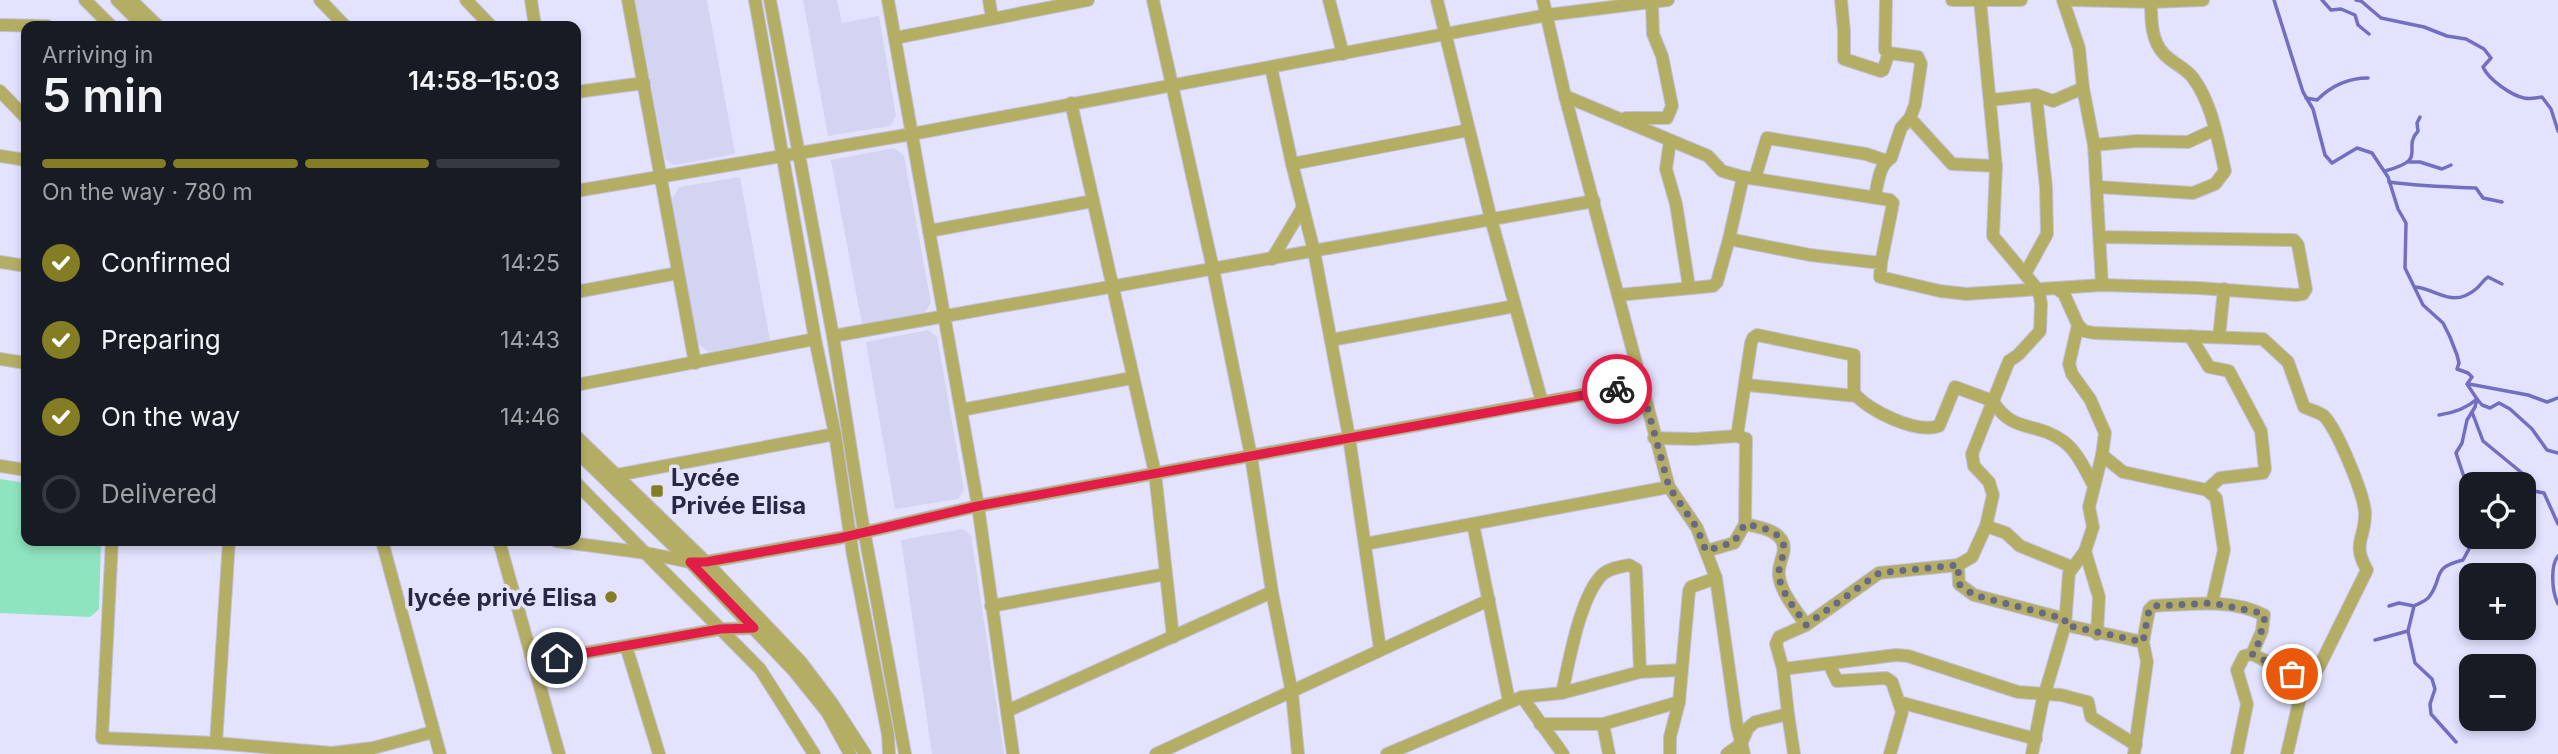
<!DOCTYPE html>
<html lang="en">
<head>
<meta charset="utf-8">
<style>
  :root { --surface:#171b24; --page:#20242c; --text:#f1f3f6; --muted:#9ea1a6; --line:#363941; --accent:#857d24 }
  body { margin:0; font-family:Inter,sans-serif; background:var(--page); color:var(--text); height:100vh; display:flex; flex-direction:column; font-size:26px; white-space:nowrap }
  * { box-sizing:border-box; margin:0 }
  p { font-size:23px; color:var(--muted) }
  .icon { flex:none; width:38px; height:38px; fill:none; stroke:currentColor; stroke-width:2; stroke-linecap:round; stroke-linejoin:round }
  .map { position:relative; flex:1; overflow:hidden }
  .details { position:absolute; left:21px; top:21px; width:560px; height:525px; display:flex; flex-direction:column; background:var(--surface); border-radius:14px; box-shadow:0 4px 10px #0003 }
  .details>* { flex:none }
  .controls { position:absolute; left:2459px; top:472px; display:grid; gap:14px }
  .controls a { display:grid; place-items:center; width:77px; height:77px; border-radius:14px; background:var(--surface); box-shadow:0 4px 10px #0003; font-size:35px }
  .pin { position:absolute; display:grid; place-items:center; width:60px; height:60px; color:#fff; margin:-30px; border:4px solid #fff; border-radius:50%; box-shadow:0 2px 7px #0007 }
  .courier { position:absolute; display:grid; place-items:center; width:70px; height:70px; margin:-35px; border:5px solid #e11d48; border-radius:50%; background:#fff; color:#222; box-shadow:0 2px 9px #0007 }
  .headline em { font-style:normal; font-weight:600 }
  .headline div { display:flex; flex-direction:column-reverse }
  .headline { display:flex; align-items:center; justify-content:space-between; height:119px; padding:0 21px }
  h1 { font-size:46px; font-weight:600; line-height:52px }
  .bar { display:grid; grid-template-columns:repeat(4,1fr); gap:10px 7px; align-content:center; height:84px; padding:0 21px }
  .bar i { height:9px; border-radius:5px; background:var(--line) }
  .bar .selected { background:var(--accent) }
  .bar p { grid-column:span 4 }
  ol { padding:0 21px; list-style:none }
  li { display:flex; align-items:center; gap:21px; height:77px }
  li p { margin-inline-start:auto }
  li .icon { padding:7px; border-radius:50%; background:var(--accent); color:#fff; stroke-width:4 }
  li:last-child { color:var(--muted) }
  li i { width:38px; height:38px; border:4px solid var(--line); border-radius:50% }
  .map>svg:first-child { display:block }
  .built { fill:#d3d4f1 }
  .green { fill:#8ee4be }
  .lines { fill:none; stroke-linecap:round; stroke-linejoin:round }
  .stream { stroke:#736fc0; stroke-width:3.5 }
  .minor-casing { stroke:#c2c1dd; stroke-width:14 }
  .minor { stroke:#b4ae65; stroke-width:12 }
  .done { stroke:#6a6984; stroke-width:7; stroke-dasharray:0 12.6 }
  .route { stroke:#e11d48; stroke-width:9 }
  .poi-dot { fill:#857d24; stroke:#e3e3ff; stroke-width:2.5 }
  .labels { text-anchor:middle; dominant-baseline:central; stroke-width:7; stroke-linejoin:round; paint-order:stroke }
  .poi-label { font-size:24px; font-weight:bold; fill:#292842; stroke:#e3e3ff; text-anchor:start }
</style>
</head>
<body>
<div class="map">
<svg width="2558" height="754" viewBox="0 0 2558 754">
  <rect width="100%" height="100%" fill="#e3e3ff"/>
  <g class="built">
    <path d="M635 0H707L735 154 674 165 665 159Z"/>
    <path d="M803 0H837L842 23 879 16 896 116 890 126 828 136Z"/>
    <path d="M894 148 904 156 931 303 924 313 862 324 831 160Z"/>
    <path d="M740 177 770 341 709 352 697 343 672 199 679 187Z"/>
    <path d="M928 330 937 337 964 490 958 499 895 509 866 342Z"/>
    <path d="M963 529 971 535 1004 754H932L901 540Z"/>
  </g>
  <path class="green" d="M0 479 26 483V541H101L99 609 90 617 0 613Z"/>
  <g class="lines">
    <g class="stream">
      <path d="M2274 0 2303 92 2313 109 2325 155 2332 163 2357 148 2372 153 2388 177 2398 209 2406 223 2405 268 2423 305 2443 323 2450 337 2457 355 2459 363 2457 369 2468 373 2472 377 2467 384 2477 399 2475 407 2467 420 2462 443 2456 453 2468 489 2465 526 2470 537 2469 549 2463 560C2430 568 2444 578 2429 597 2426 601 2418 604 2414 606L2408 631 2415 663 2432 679 2435 689 2430 704 2431 714 2456 742"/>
      <path d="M2322 0 2331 10 2341 9 2355 15 2358 25 2369 34"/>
      <path d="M2356 0 2361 1 2381 18 2424 27 2447 36 2466 39 2484 49 2491 58 2483 67C2489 80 2511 95 2524 98 2529 99 2537 98 2542 97L2551 109 2558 131"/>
      <path d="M2306 98 2317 100C2331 86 2349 78 2368 78"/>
      <path d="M2409 162H2420L2442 169 2451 165"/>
      <path d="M2385 171C2430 159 2401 150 2418 131L2417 123 2420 117"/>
      <path d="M2389 182C2417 186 2447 187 2476 188L2483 198 2502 202"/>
      <path d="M2415 287C2438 289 2452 309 2476 289 2481 285 2483 280 2488 277L2502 284"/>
      <path d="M2469 384 2528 395 2547 402 2558 398"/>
      <path d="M2472 412 2483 441 2522 473 2534 491 2544 493 2558 524"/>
      <path d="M2439 415C2453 413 2467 408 2477 399L2482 405 2490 408 2499 403 2510 409 2532 429 2547 450 2558 453"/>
      <path d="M2558 556C2550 566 2552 592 2558 604"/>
      <path d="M2389 606 2399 603 2414 606"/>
      <path d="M2375 640 2408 631"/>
    </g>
    <g class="minor-casing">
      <g id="minor">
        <path d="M85 0 111 26"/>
        <path d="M117 0 143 26"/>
        <path d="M131 0 158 26"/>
        <path d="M320 0 345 26"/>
        <path d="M466 0 491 26"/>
        <path d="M531 0 535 26"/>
        <path d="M628 0 695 363"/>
        <path d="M755 0 815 339 835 434 853 555 888 735 889 754"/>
        <path d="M770 0 833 336 861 514 905 754"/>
        <path d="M888 0 978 506 1013 754"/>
        <path d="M989 0 992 18"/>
        <path d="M1153 0 1213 269 1251 456 1272 592 1292 693 1298 754"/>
        <path d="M1329 0 1343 54"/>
        <path d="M1437 0 1491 219 1542 402"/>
        <path d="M1543 0 1565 96 1669 487 1697 528 1716 578 1737 726 1744 754"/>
        <path d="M1841 0 1844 31V59L1881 71 1883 70 1889 53"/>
        <path d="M1952 0H2021"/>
        <path d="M1980 0 1996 166 1993 236 2039 291 2041 304 2040 331 2018 355 2009 361 1993 401C2012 434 2036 421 2063 441 2078 452 2085 470 2094 486"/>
        <path d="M2063 0 2079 48 2083 88 2094 145 2102 285"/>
        <path d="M2072 0 2151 2 2203 0"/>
        <path d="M0 25 47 26"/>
        <path d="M895 38 1088 0"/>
        <path d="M1271 67 1292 164 1314 251 1349 437 1380 649"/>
        <path d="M0 91 26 118"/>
        <path d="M576 92 644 83"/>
        <path d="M1565 96 1708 156 1722 171 1743 177 1729 239 1810 255 1881 263 1880 277 1940 291 1966 294 2102 285 2199 288 2296 295 2303 294 2306 289 2298 245 2294 240 2100 237"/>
        <path d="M1991 100 2036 95"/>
        <path d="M1071 103 1155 473 1173 637"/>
        <path d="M1626 118H1667L1672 106 1662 56 1653 34 1652 2"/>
        <path d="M1910 118 1952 164 1996 166"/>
        <path d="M1670 141 1666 169 1676 204 1689 287"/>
        <path d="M2094 145 2137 141 2188 142 2214 130"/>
        <path d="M0 156 26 160"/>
        <path d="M1292 164 1469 130"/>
        <path d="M1743 177 1890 200 1893 203 1881 263"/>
        <path d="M1755 178 1767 138 1866 154 1887 161"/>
        <path d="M2098 187 2193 193 2215 184 2225 171C2218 141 2212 103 2193 78 2186 68 2172 63 2164 54 2151 41 2151 19 2151 2"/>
        <path d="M576 191 912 134 1547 15 1668 0"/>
        <path d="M1875 196C1878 183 1879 165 1891 158L1901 128 1910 118 1915 105 1921 64 1918 57 1889 53 1885 50 1886 0"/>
        <path d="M929 231 1093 201"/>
        <path d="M1272 259 1303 207"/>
        <path d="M0 262 26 266"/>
        <path d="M2025 274 2047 234 2046 187 2036 95 2053 101 2083 88"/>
        <path d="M576 292 678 273"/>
        <path d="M1618 295 1713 286 1717 282 1729 239"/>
        <path d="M2078 325 2084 331 2094 333 2263 339 2288 362 2304 407C2310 410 2319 412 2324 416 2338 431 2363 492 2365 512 2366 539 2351 542 2367 570L2320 665 2310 681 2303 685"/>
        <path d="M833 336 1594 201"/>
        <path d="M2190 336 2209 367 2229 371 2261 431 2265 469 2263 473 2220 478 2207 490"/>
        <path d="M2219 337 2224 289"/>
        <path d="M1331 340 1515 306"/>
        <path d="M0 359 26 363"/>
        <path d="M576 385 815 339"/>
        <path d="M1747 385 1856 396"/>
        <path d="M961 410 1132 378"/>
        <path d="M576 436 706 562 801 662 832 703 865 754"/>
        <path d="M1654 438 1695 439 1737 436 1746 439 1745 524 1734 543 1706 551"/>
        <path d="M576 451 690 562 794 671 827 712 850 754"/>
        <path d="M2102 455 2123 472 2207 490 2216 498 2224 550 2212 603"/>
        <path d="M0 466 26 470"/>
        <path d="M617 475 835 434"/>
        <path d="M576 483 760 669 814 754"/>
        <path d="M1473 524 1509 701"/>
        <path d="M1745 524C1761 527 1789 532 1783 554 1781 562 1778 568 1779 576 1781 593 1797 611 1806 625"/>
        <path d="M1986 526 2006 533 2020 546 2072 567"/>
        <path d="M112 541 102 738 216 743 332 753 373 748 433 732"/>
        <path d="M382 541 440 754"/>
        <path d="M499 541 559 754"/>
        <path d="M556 541 646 553 690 562H706L840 538 978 506 1641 384"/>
        <path d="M1365 544 1669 487"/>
        <path d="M2085 551 2099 597 2097 634"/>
        <path d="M1958 565 1959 584 1974 595 2065 619"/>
        <path d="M991 606 1166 574"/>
        <path d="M2065 625 2143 642"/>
        <path d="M626 646 659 754"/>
        <path d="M533 662 721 629 754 628"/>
        <path d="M1829 664 1837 681 1886 678 1892 682 1902 712 1890 754"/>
        <path d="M1783 669 1896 655 1908 656 2018 692 2061 695 2088 702 2091 717 2136 745"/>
        <path d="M1562 693C1569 662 1580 595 1603 574 1610 568 1620 567 1629 565L1636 569 1640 672"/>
        <path d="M1522 697 1563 754"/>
        <path d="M1899 702 2036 739"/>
        <path d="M1007 711 1272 592"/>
        <path d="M1788 714 1794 754"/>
        <path d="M1540 724H1603L1679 702"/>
        <path d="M1603 724 1609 754"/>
        <path d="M216 743 229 541"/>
        <path d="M1156 754 1489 600"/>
        <path d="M1387 754 1522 697 1562 693 1640 672 1681 670"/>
        <path d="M1670 754V737L1679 702 1689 591 1691 587 1716 578"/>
        <path d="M1727 754 1741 744 1748 728 1755 722 1788 714 1783 669 1776 644 1779 637 1806 625 1879 573 1958 565 1972 557 1986 526 1993 495 1989 482 1974 466 1972 454 1993 401 1955 387 1939 426C1917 434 1868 411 1854 393V355L1757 335 1753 338 1751 343 1737 436"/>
        <path d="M2032 754 2042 703 2065 625 2069 573 2085 551 2093 527 2089 507 2102 455 2105 433 2090 399 2072 374 2069 364 2078 325 2064 294 2056 288"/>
        <path d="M2134 754 2147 662 2143 642 2149 610 2153 606C2189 604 2231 598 2264 615L2262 631 2252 654 2292 674 2303 685 2287 754"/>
        <path d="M2237 754 2247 704 2237 670 2244 656 2252 654"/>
      </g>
    </g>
    <use href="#minor" class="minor"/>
  </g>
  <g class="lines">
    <path class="done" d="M1617 389 1641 384 1669 487 1697 528 1706 551 1734 542 1745 524C1761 527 1789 532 1783 554 1782 562 1778 568 1779 576 1781 593 1797 611 1806 625L1879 573 1958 565 1959 584 1974 595 2065 619V625L2143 642 2149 610 2153 606 2212 603 2261 613 2265 617 2258 644 2252 654 2292 674"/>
    <path class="route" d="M557 658 720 629 754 628 690 562H706L840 538 978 506 1617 389"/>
  </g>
  <g class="poi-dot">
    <rect x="650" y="484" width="14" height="14" rx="3.5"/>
    <circle cx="611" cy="597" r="7"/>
  </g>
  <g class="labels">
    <g class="poi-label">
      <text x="671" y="477">Lycée<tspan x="671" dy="28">Privée Elisa</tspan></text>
      <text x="597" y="597" text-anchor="end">lycée privé Elisa</text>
    </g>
  </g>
</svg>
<div class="controls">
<a><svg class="icon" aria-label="locate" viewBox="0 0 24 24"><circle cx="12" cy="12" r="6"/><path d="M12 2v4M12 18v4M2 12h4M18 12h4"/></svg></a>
<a>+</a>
<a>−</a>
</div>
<div class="pin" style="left:2292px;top:674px;background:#ea580c"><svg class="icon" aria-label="bag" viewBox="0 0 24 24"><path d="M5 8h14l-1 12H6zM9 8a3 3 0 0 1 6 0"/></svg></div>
<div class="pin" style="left:557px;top:658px;background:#1f2937"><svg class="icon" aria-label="home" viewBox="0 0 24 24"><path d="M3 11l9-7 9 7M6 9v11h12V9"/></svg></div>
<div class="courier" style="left:1617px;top:389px"><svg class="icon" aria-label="bike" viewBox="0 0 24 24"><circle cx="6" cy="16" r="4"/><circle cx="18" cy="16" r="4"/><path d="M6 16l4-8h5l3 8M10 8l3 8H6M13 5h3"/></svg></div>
<section class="details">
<div class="headline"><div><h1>5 min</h1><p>Arriving in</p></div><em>14:58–15:03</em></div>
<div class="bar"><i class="selected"></i><i class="selected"></i><i class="selected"></i><i></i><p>On the way · 780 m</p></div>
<ol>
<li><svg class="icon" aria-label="check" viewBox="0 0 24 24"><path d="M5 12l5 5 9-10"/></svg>Confirmed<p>14:25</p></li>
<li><svg class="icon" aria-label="check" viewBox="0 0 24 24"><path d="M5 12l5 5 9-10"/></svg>Preparing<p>14:43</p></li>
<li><svg class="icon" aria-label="check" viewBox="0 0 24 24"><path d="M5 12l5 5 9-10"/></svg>On the way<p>14:46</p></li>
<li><i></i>Delivered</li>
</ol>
</section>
</div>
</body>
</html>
